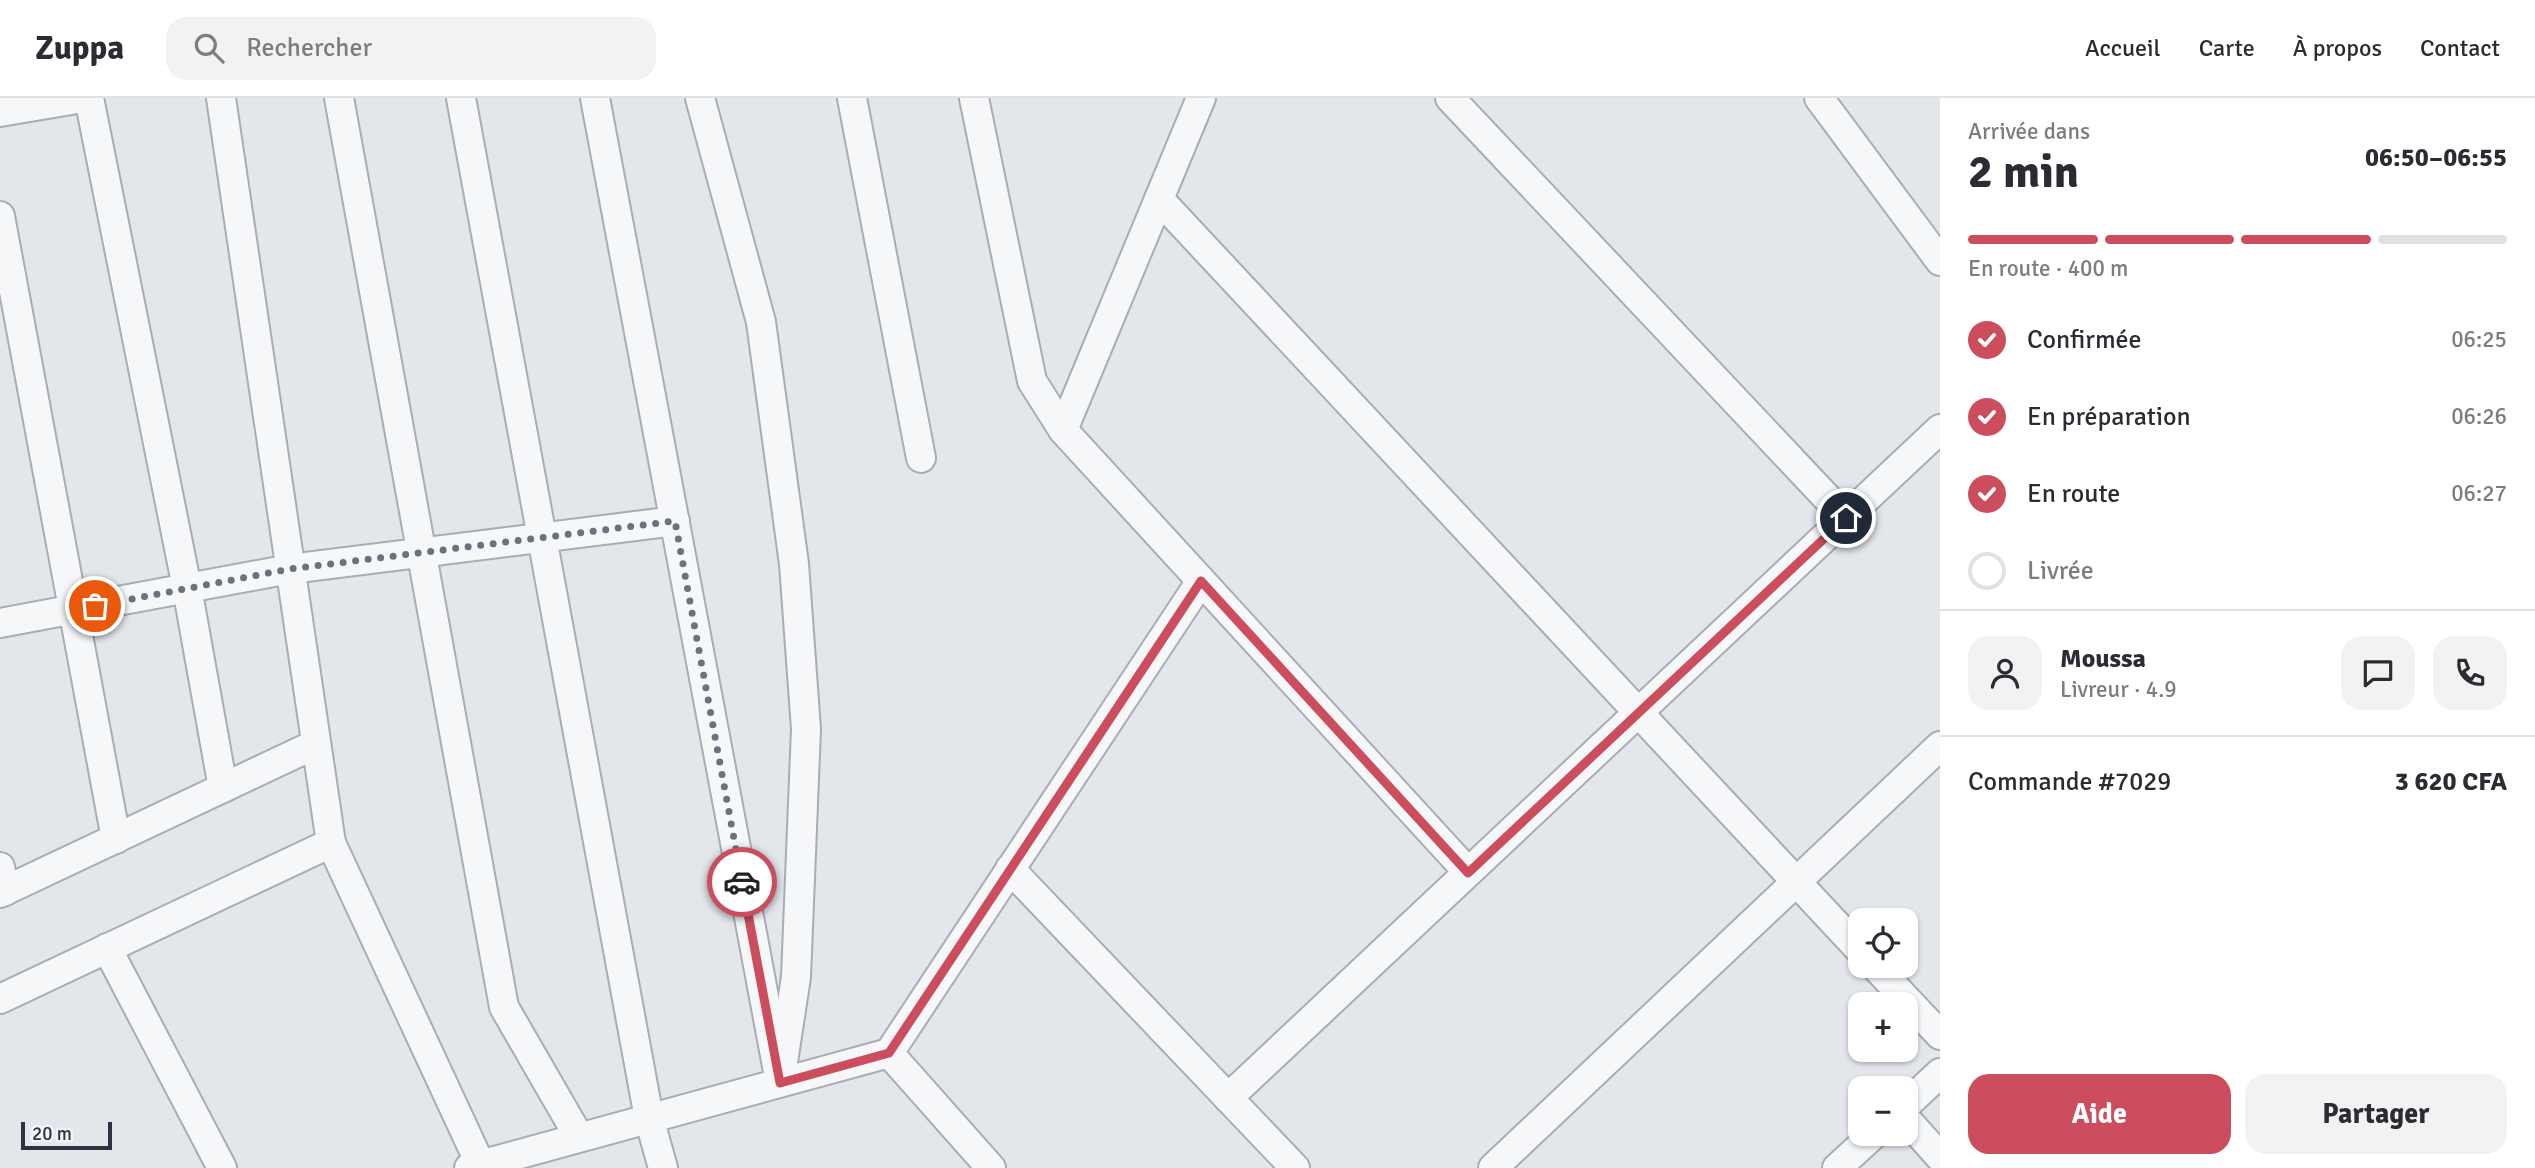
<!DOCTYPE html>
<html lang="fr">
<head>
<meta charset="utf-8">
<style>
  :root { --surface:#fff; --page:#f2f2f3; --text:#2b2b33; --muted:#7c7c81; --line:#e1e1e2; --accent:#cb4d5e }
  body { margin:0; font-family:Signika,sans-serif; background:var(--page); color:var(--text); height:100vh; display:flex; flex-direction:column; font-size:26px; white-space:nowrap }
  * { box-sizing:border-box; margin:0 }
  p { font-size:23px; color:var(--muted) }
  .icon { flex:none; width:38px; height:38px; fill:none; stroke:currentColor; stroke-width:2; stroke-linecap:round; stroke-linejoin:round }
  .map { position:relative; flex:1; overflow:hidden }
  .side { display:flex; flex-direction:column; background:var(--surface); width:595px }
  .side>* { flex:none }
  .controls { position:absolute; left:1848px; top:810px; display:grid; gap:14px }
  .controls a { display:grid; place-items:center; width:70px; height:70px; border-radius:14px; background:var(--surface); box-shadow:0 2px 5px #0004; font-size:35px }
  .scale { position:absolute; left:21px; bottom:18px; width:91px; box-sizing:border-box; padding-left:7px; border:4px solid #2b3343; border-top:0; font-size:19px; line-height:24px; white-space:nowrap; color:#2b3343; -webkit-text-stroke:5px #f3f5f8; paint-order:stroke }
  .pin { position:absolute; display:grid; place-items:center; width:60px; height:60px; color:#fff; margin:-30px; border:4px solid #fff; border-radius:50%; box-shadow:0 2px 7px #0007 }
  .courier { position:absolute; display:grid; place-items:center; width:70px; height:70px; margin:-35px; border:5px solid #cb4d5e; border-radius:50%; background:#fff; color:#222; box-shadow:0 2px 9px #0007 }
  .overview em { font-style:normal; font-weight:700 }
  .overview div { display:flex; flex-direction:column-reverse }
  .overview { display:flex; align-items:center; justify-content:space-between; height:119px; padding:0 28px }
  h1 { font-size:46px; font-weight:700; line-height:52px }
  .bar { display:grid; grid-template-columns:repeat(4,1fr); gap:10px 7px; align-content:center; height:84px; padding:0 28px }
  .bar i { height:9px; border-radius:5px; background:var(--line) }
  .bar .selected { background:var(--accent) }
  .bar p { grid-column:span 4 }
  .line { display:flex; align-items:center; gap:18px; padding:0 28px; border-top:2px solid var(--line) }
  .line div { flex:1 }
  .round { display:grid; place-items:center; flex:none; width:74px; height:74px; border-radius:21px; background:var(--page) }
  ol { padding:0 28px; list-style:none }
  li { display:flex; align-items:center; gap:21px; height:77px }
  li p { margin-inline-start:auto }
  li .icon { padding:7px; border-radius:50%; background:var(--accent); color:#fff; stroke-width:4 }
  li:last-child { color:var(--muted) }
  li i { width:38px; height:38px; border:4px solid var(--line); border-radius:50% }
  .primary-button { display:flex; gap:14px; margin-top:auto; padding:14px 28px }
  .primary-button a { flex:1; height:80px; border-radius:21px; background:var(--accent); color:#fff; font-size:28px; font-weight:700; line-height:80px; text-align:center }
  .primary-button a+a { background:var(--page); color:var(--text) }
  header { display:flex; align-items:center; gap:42px; box-sizing:border-box; height:98px; padding:0 35px; background:var(--surface); border-bottom:2px solid var(--line) }
  header strong { font-size:33px }
  nav { display:flex; gap:38px; margin-inline-start:auto; font-size:24px }
  .search { width:490px; height:63px; background:var(--page); display:flex; align-items:center; gap:18px; box-sizing:border-box; padding:0 24px; border-radius:21px; color:var(--muted); font-size:26px }
  main { display:flex; flex:1; min-height:0 }
  .map>svg:first-child { display:block }
  .lines { fill:none; stroke-linecap:round; stroke-linejoin:round }
  .minor-casing { stroke:#a8adb5; stroke-width:32 }
  .minor { stroke:#f6f7f9; stroke-width:28 }
  .done { stroke:#6b727e; stroke-width:7; stroke-dasharray:0 12.6 }
  .route { stroke:#cb4d5e; stroke-width:9 }
</style>
</head>
<body>
<header>
<strong>Zuppa</strong>
<div class="search"><svg class="icon" aria-label="search" viewBox="0 0 24 24"><circle cx="10" cy="10" r="6"/><path d="M15 15l6 6"/></svg>Rechercher</div>
<nav><a>Accueil</a><a>Carte</a><a>À propos</a><a>Contact</a></nav>
</header>
<main>
<div class="map">
<svg width="1940" height="1070" viewBox="0 0 1940 1070">
  <rect width="100%" height="100%" fill="#e3e6eb"/>
  <g class="lines">
    <g class="minor-casing">
      <g id="minor">
        <path d="M89 0 187 490 223 690"/>
        <path d="M221 0 331 745 482 1070"/>
        <path d="M339 0 504 909 579 1039"/>
        <path d="M461 0 649 1020 663 1070"/>
        <path d="M595 0 780 984"/>
        <path d="M700 0 761 224 794 466 806 631 796 879 783 964"/>
        <path d="M852 0 921 360"/>
        <path d="M974 0 1032 283 1063 332 1468 774"/>
        <path d="M1450 0 1846 420"/>
        <path d="M1819 0 1940 163"/>
        <path d="M0 14 83 0"/>
        <path d="M1159 101 1860 852"/>
        <path d="M0 118 116 741"/>
        <path d="M1063 332 1201 0"/>
        <path d="M0 525 290 471 675 423"/>
        <path d="M0 769 5 793"/>
        <path d="M1010 771 1295 1070"/>
        <path d="M0 795 316 646"/>
        <path d="M107 850 222 1070"/>
        <path d="M1875 868 1940 937"/>
        <path d="M0 901 331 745"/>
        <path d="M889 955 991 1070"/>
        <path d="M1228 1000 1940 331"/>
        <path d="M1906 1007 1940 975"/>
        <path d="M1906 1021 1940 1059"/>
        <path d="M469 1070 889 955 1201 483"/>
        <path d="M1493 1070 1940 648"/>
        <path d="M1837 1070 1874 1036"/>
      </g>
    </g>
    <use href="#minor" class="minor"/>
  </g>
  <g class="lines">
    <path class="done" d="M95 508 290 471 675 423 742 784"/>
    <path class="route" d="M742 784 780 985 889 955 1201 483 1468 775 1846 420"/>
  </g>
</svg>
<div class="controls">
<a><svg class="icon" aria-label="locate" viewBox="0 0 24 24"><circle cx="12" cy="12" r="6"/><path d="M12 2v4M12 18v4M2 12h4M18 12h4"/></svg></a>
<a>+</a>
<a>−</a>
</div>
<div class="scale">20 m</div>
<div class="pin" style="left:95px;top:508px;background:#ea580c"><svg class="icon" aria-label="bag" viewBox="0 0 24 24"><path d="M5 8h14l-1 12H6zM9 8a3 3 0 0 1 6 0"/></svg></div>
<div class="pin" style="left:1846px;top:420px;background:#1f2937"><svg class="icon" aria-label="home" viewBox="0 0 24 24"><path d="M3 11l9-7 9 7M6 9v11h12V9"/></svg></div>
<div class="courier" style="left:742px;top:784px"><svg class="icon" aria-label="car" viewBox="0 0 24 24"><path d="M5 17H2v-5l4-1 3-4h7l3 4 3 1v5h-3M9 17h6M6 11h13"/><circle cx="7" cy="17" r="2"/><circle cx="17" cy="17" r="2"/></svg></div>
</div>
<section class="side">
<div class="overview"><div><h1>2 min</h1><p>Arrivée dans</p></div><em>06:50–06:55</em></div>
<div class="bar"><i class="selected"></i><i class="selected"></i><i class="selected"></i><i></i><p>En route · 400 m</p></div>
<ol>
<li><svg class="icon" aria-label="check" viewBox="0 0 24 24"><path d="M5 12l5 5 9-10"/></svg>Confirmée<p>06:25</p></li>
<li><svg class="icon" aria-label="check" viewBox="0 0 24 24"><path d="M5 12l5 5 9-10"/></svg>En préparation<p>06:26</p></li>
<li><svg class="icon" aria-label="check" viewBox="0 0 24 24"><path d="M5 12l5 5 9-10"/></svg>En route<p>06:27</p></li>
<li><i></i>Livrée</li>
</ol>
<div class="line" style="height:126px"><a class="round"><svg class="icon" aria-label="person" viewBox="0 0 24 24"><circle cx="12" cy="8" r="4"/><path d="M4 21q1-7 8-7t8 7"/></svg></a><div><b>Moussa</b><p>Livreur · 4.9</p></div><a class="round"><svg class="icon" aria-label="chat" viewBox="0 0 24 24"><path d="M4 5h16v11H9l-5 4z"/></svg></a><a class="round"><svg class="icon" aria-label="phone" viewBox="0 0 24 24"><path d="M5 4h4l2 5-3 2q2 4 5 5l2-3 5 2v4C11 20 4 13 5 4z"/></svg></a></div>
<div class="line" style="height:91px"><div>Commande #7029</div><b>3 620 CFA</b></div>
<div class="primary-button"><a>Aide</a><a>Partager</a></div>
</section>
</main>
</body>
</html>
